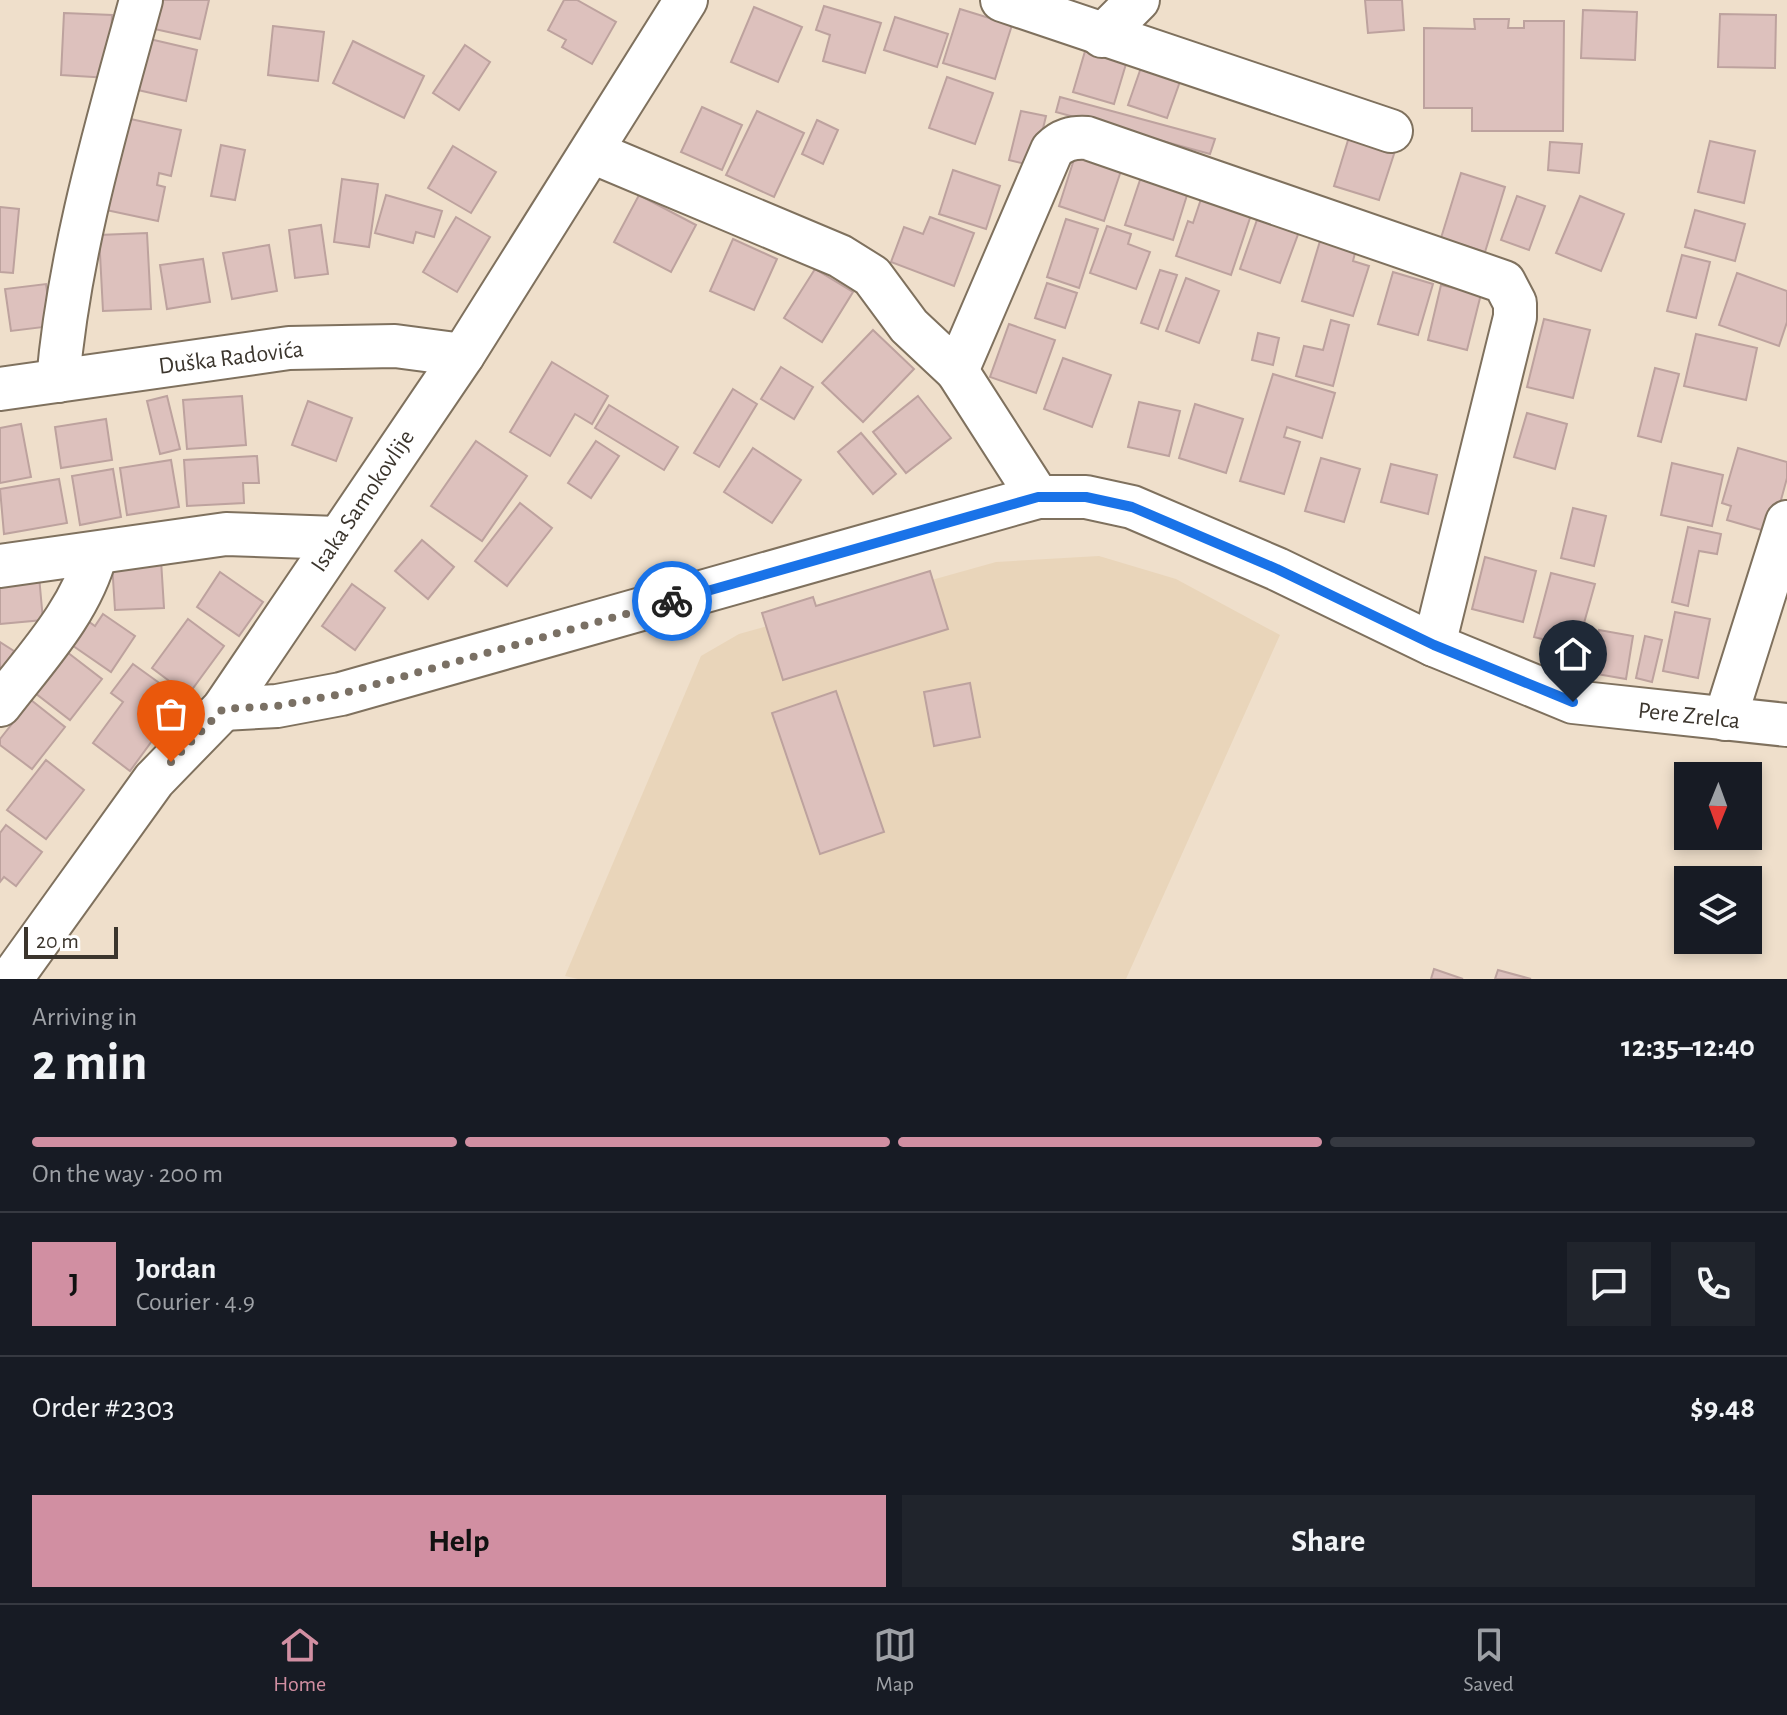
<!DOCTYPE html>
<html lang="en">
<head>
<meta charset="utf-8">
<style>
  :root { --surface:#171b24; --page:#20242c; --text:#f1f3f6; --muted:#9ea1a6; --line:#363941; --accent:#d18fa2 }
  body { margin:0; font-family:"Alegreya Sans",sans-serif; background:var(--page); color:var(--text); height:100vh; display:flex; flex-direction:column; font-size:30px; white-space:nowrap }
  * { box-sizing:border-box; margin:0 }
  p { font-size:26px; color:var(--muted) }
  .icon { flex:none; width:44px; height:44px; fill:none; stroke:currentColor; stroke-width:2; stroke-linecap:round; stroke-linejoin:round }
  .map { position:relative; height:979px; overflow:hidden }
  .drawer { display:flex; flex-direction:column; background:var(--surface); flex:1 }
  .drawer>* { flex:none }
  .needle { width:52px; rotate:181deg }
  .buttons { position:absolute; left:1674px; top:762px; display:grid; gap:16px }
  .buttons a { display:grid; place-items:center; width:88px; height:88px; border-radius:0px; background:var(--surface); box-shadow:0 4px 12px #0003; font-size:40px }
  .scale { position:absolute; left:24px; bottom:20px; width:94px; box-sizing:border-box; padding-left:8px; border:4px solid #3b352d; border-top:0; font-size:22px; line-height:28px; white-space:nowrap; color:#3b352d; -webkit-text-stroke:6px #fff; paint-order:stroke }
  .pin { position:absolute; display:grid; place-items:center; width:68px; height:68px; color:#fff; margin:-82px -34px; border-radius:50% 50% 50% 0; rotate:-45deg; box-shadow:0 0 8px #0007 }
  .pin .icon { rotate:45deg }
  .courier { position:absolute; display:grid; place-items:center; width:80px; height:80px; margin:-40px; border:6px solid #1a73e8; border-radius:50%; background:#fff; color:#222; box-shadow:0 2px 10px #0007 }
  .headline em { font-style:normal; font-weight:700 }
  .headline div { display:flex; flex-direction:column-reverse }
  .headline { display:flex; align-items:center; justify-content:space-between; height:136px; padding:0 32px }
  h1 { font-size:52px; font-weight:700; line-height:60px }
  .bar { display:grid; grid-template-columns:repeat(4,1fr); gap:12px 8px; align-content:center; height:96px; padding:0 32px }
  .bar i { height:10px; border-radius:6px; background:var(--line) }
  .bar .on { background:var(--accent) }
  .bar p { grid-column:span 4 }
  .line { display:flex; align-items:center; gap:20px; padding:0 32px; border-top:2px solid var(--line) }
  .line div { flex:1 }
  .round { display:grid; place-items:center; flex:none; width:84px; height:84px; border-radius:0px; background:var(--page) }
  .primary-button { display:flex; gap:16px; margin-top:auto; padding:16px 32px }
  .primary-button a { flex:1; height:92px; border-radius:0px; background:var(--accent); color:#111; font-size:32px; font-weight:700; line-height:92px; text-align:center }
  .primary-button a+a { background:var(--page); color:var(--text) }
  .dock { display:flex; justify-content:space-around; align-items:center; height:112px; border-top:2px solid var(--line); background:var(--surface); font-size:22px; color:var(--muted) }
  .dock a { display:grid; justify-items:center; gap:4px }
  .dock .on { color:var(--accent) }
  .map>svg:first-child { display:block }
  .built { fill:#e9d5ba }
  .building { fill:#ddc1bd; stroke:#bda29e; stroke-width:2 }
  .lines { fill:none; stroke-linecap:round; stroke-linejoin:round }
  .minor-casing { stroke:#7f715e; stroke-width:46 }
  .minor { stroke:#fff; stroke-width:42 }
  .done { stroke:#7a7064; stroke-width:8; stroke-dasharray:0 14.4 }
  .route { stroke:#1a73e8; stroke-width:10 }
  .labels { text-anchor:middle; dominant-baseline:central; stroke-width:7; stroke-linejoin:round; paint-order:stroke }
  .street-label { font-size:24px; fill:#3b352d; stroke:#fff }
</style>
</head>
<body>
<div class="map">
<svg width="1787" height="979" viewBox="0 0 1787 979">
  <rect width="100%" height="100%" fill="#efdfcb"/>
  <path class="built" d="M1099 556 1176 579 1280 635 1126 979H578L565 976 701 656 739 634 996 562Z"/>
  <g class="building">
    <path d="M157 0H209L200 39 150 28Z"/>
    <path d="M564 0H577L616 22 592 64 562 47 566 40 548 30Z"/>
    <path d="M1365 0H1402L1404 30 1368 33Z"/>
    <path d="M824 6 881 23 865 73 823 61 830 35 816 30Z"/>
    <path d="M754 7 802 27 778 82 731 62Z"/>
    <path d="M960 9 1012 25 995 79 943 63Z"/>
    <path d="M1583 10 1637 12 1635 60 1581 58Z"/>
    <path d="M64 13 112 15 109 78 61 75Z"/>
    <path d="M1720 14 1776 15 1775 68 1718 67Z"/>
    <path d="M895 17 948 34 937 67 884 50Z"/>
    <path d="M1474 19H1509L1508 28H1524V21H1564L1563 131H1472V108H1424V28L1475 29Z"/>
    <path d="M273 26 324 32 318 81 268 75Z"/>
    <path d="M141 37 197 50 186 101 129 88Z"/>
    <path d="M353 41 424 76 404 118 333 83Z"/>
    <path d="M1088 41 1129 54 1114 104 1073 92Z"/>
    <path d="M465 45 490 62 459 110 433 93Z"/>
    <path d="M1144 59 1183 73 1167 118 1128 105Z"/>
    <path d="M947 77 993 93 975 144 929 128Z"/>
    <path d="M1060 97 1215 139 1210 154 1056 112Z"/>
    <path d="M702 107 742 125 722 170 681 152Z"/>
    <path d="M757 111 804 133 774 197 726 175Z"/>
    <path d="M1021 111 1046 116 1034 166 1009 160Z"/>
    <path d="M126 118 181 130 171 176 159 173 157 185 165 187 158 221 106 210Z"/>
    <path d="M817 120 838 130 823 164 802 154Z"/>
    <path d="M1349 137 1395 151 1379 200 1334 186Z"/>
    <path d="M1710 141 1755 151 1744 203 1698 192Z"/>
    <path d="M1550 142 1582 144 1579 173 1548 170Z"/>
    <path d="M221 145 245 150 235 200 211 196Z"/>
    <path d="M453 146 496 172 471 213 428 188Z"/>
    <path d="M1077 150 1123 165 1104 221 1059 206Z"/>
    <path d="M953 170 1000 186 986 229 939 214Z"/>
    <path d="M1461 173 1505 187 1485 252 1441 238Z"/>
    <path d="M1141 177 1188 192 1173 240 1125 225Z"/>
    <path d="M342 179 378 184 369 247 334 242Z"/>
    <path d="M386 195 442 211 434 237 416 232 413 243 375 233Z"/>
    <path d="M639 195 696 225 671 272 614 242Z"/>
    <path d="M1202 196 1252 212 1231 275 1176 256 1188 221 1193 223Z"/>
    <path d="M1517 196 1545 206 1529 250 1501 240Z"/>
    <path d="M1580 196 1624 214 1601 271 1556 253Z"/>
    <path d="M0 207 19 209 13 273 0 272Z"/>
    <path d="M1695 210 1745 224 1735 261 1685 247Z"/>
    <path d="M1259 214 1300 229 1280 283 1240 269Z"/>
    <path d="M456 217 490 237 457 292 423 272Z"/>
    <path d="M930 217 974 233 954 286 891 262 904 227 923 234Z"/>
    <path d="M1066 219 1098 229 1079 288 1047 277Z"/>
    <path d="M321 225 328 274 295 278 289 230Z"/>
    <path d="M1107 226 1131 234 1128 244 1150 252 1136 289 1090 273Z"/>
    <path d="M1323 231 1358 241 1353 261 1369 266 1353 316 1302 301Z"/>
    <path d="M147 233 151 309 103 311 99 235Z"/>
    <path d="M733 239 777 259 754 310 710 291Z"/>
    <path d="M269 245 277 291 232 299 223 253Z"/>
    <path d="M1682 255 1710 262 1696 318 1667 311Z"/>
    <path d="M203 259 210 302 167 309 160 265Z"/>
    <path d="M815 269 853 292 822 342 784 318Z"/>
    <path d="M1160 270 1177 275 1158 329 1141 323Z"/>
    <path d="M1393 272 1433 284 1418 335 1378 324Z"/>
    <path d="M1737 273 1787 291V322L1779 346 1719 325Z"/>
    <path d="M1186 278 1219 291 1199 343 1166 331Z"/>
    <path d="M1047 283 1077 293 1065 328 1035 318Z"/>
    <path d="M46 284 52 326 11 331 5 289Z"/>
    <path d="M1441 285 1481 294 1467 350 1428 340Z"/>
    <path d="M1544 319 1590 330 1573 398 1527 387Z"/>
    <path d="M1331 320 1349 325 1333 386 1296 376 1304 346 1323 350Z"/>
    <path d="M1009 324 1055 340 1036 393 990 377Z"/>
    <path d="M873 330 914 369 863 422 822 383Z"/>
    <path d="M1258 333 1279 338 1273 365 1252 360Z"/>
    <path d="M1696 334 1757 348 1746 400 1684 386Z"/>
    <path d="M1063 358 1111 375 1092 427 1044 409Z"/>
    <path d="M552 362 608 396 592 424 575 414 550 456 510 432Z"/>
    <path d="M781 367 813 387 794 419 761 399Z"/>
    <path d="M1655 368 1679 374 1661 442 1638 436Z"/>
    <path d="M1273 374 1335 393 1322 438 1287 427 1284 437 1300 442 1284 494 1240 481Z"/>
    <path d="M733 389 757 404 719 467 694 453Z"/>
    <path d="M167 396 180 449 160 454 147 401Z"/>
    <path d="M242 396 246 445 187 449 183 400Z"/>
    <path d="M918 396 951 438 906 473 873 432Z"/>
    <path d="M308 401 352 418 336 461 292 445Z"/>
    <path d="M1139 402 1180 411 1169 456 1128 447Z"/>
    <path d="M1195 404 1243 419 1226 473 1179 458Z"/>
    <path d="M609 405 678 447 664 470 595 428Z"/>
    <path d="M1527 413 1567 424 1555 469 1514 457Z"/>
    <path d="M106 419 112 460 61 468 55 427Z"/>
    <path d="M21 424 31 477 0 483V428Z"/>
    <path d="M861 433 896 474 873 494 838 452Z"/>
    <path d="M476 441 527 476 482 541 431 506Z"/>
    <path d="M596 441 619 456 591 498 568 483Z"/>
    <path d="M753 448 801 480 772 523 724 492Z"/>
    <path d="M1738 448 1787 462V478L1772 533 1727 520 1731 506 1722 503Z"/>
    <path d="M257 456 259 483H243L244 503 187 506 184 460Z"/>
    <path d="M1321 458 1360 469 1344 522 1305 511Z"/>
    <path d="M171 460 179 507 127 515 120 468Z"/>
    <path d="M1672 463 1723 475 1712 526 1661 515Z"/>
    <path d="M1391 464 1437 475 1428 514 1381 502Z"/>
    <path d="M113 469 121 517 80 525 72 476Z"/>
    <path d="M59 479 67 523 4 534 0 489Z"/>
    <path d="M520 503 552 528 507 586 475 561Z"/>
    <path d="M1573 508 1606 516 1594 566 1561 558Z"/>
    <path d="M1688 527 1721 534 1717 554 1699 551 1688 606 1672 602Z"/>
    <path d="M422 540 454 567 428 599 395 571Z"/>
    <path d="M1485 557 1536 571 1523 622 1472 609Z"/>
    <path d="M161 560 164 608 115 610 112 563Z"/>
    <path d="M930 571 948 629 783 680 762 613 813 597 816 606Z"/>
    <path d="M220 572 263 602 239 636 197 607Z"/>
    <path d="M1551 573 1595 584 1577 648 1534 637Z"/>
    <path d="M39 576 43 620 0 624V579Z"/>
    <path d="M352 584 385 608 355 650 322 626Z"/>
    <path d="M1675 612 1710 619 1698 678 1663 671Z"/>
    <path d="M103 614 135 636 111 672 66 641 82 617 95 626Z"/>
    <path d="M188 619 224 646 188 695 152 668Z"/>
    <path d="M1599 630 1633 636 1626 679 1591 673Z"/>
    <path d="M1645 636 1662 640 1652 682 1636 678Z"/>
    <path d="M0 642 14 651 2 671 0 669Z"/>
    <path d="M67 652 102 679 70 720 35 693Z"/>
    <path d="M133 664 169 690 155 710 168 719 130 771 93 743 123 702 111 693Z"/>
    <path d="M970 683 980 737 934 746 924 692Z"/>
    <path d="M836 691 884 832 820 854 772 713Z"/>
    <path d="M31 700 65 727 32 769 0 745V739Z"/>
    <path d="M46 760 84 790 46 839 7 810Z"/>
    <path d="M6 825 42 852 16 886 4 877 0 882V833Z"/>
    <path d="M1434 969 1463 979H1431Z"/>
    <path d="M1498 970 1531 979H1495Z"/>
  </g>
  <g class="lines">
    <g class="minor-casing">
      <g id="minor">
        <path d="M1002 0 1391 131"/>
        <path d="M1102 36 1138 0"/>
        <path d="M592 152 840 256 872 276 909 326 957 371 1052 150C1062 140 1072 137 1087 138L1504 282 1515 303V317L1434 645"/>
        <path d="M957 371 1038 497"/>
        <path d="M58 381C69 251 107 125 141 0"/>
        <path d="M0 389 289 348 395 346 463 355"/>
        <path d="M0 566 226 534 337 538"/>
        <path d="M0 705C36 658 81 611 96 553"/>
        <path d="M223 709 277 706 341 694 1038 497H1086L1132 507 1277 569 1434 645 1573 702 1787 725"/>
        <path d="M1725 719 1787 522"/>
        <path d="M11 979 154 780 223 709 463 355 686 0"/>
      </g>
    </g>
    <use href="#minor" class="minor"/>
  </g>
  <g class="lines">
    <path class="done" d="M171 762 223 709 277 706 341 694 672 601"/>
    <path class="route" d="M672 601 1038 497H1086L1132 507 1277 569 1434 645 1573 702"/>
  </g>
  <g class="labels">
    <g class="street-label">
      <text transform="translate(231 358) rotate(-7)">Duška Radovića</text>
      <text transform="translate(363 501) rotate(-56)">Isaka Samokovlije</text>
      <text transform="translate(1689 716) rotate(6)">Pere Zrelca</text>
    </g>
  </g>
</svg>
<div class="buttons">
<a><svg class="needle" viewBox="-14 -14 28 28"><path d="M0-13l5 13h-10z" fill="#e53935"/><path d="M0 13l5-13h-10z" fill="#9ea1a6"/></svg></a>
<a><svg class="icon" aria-label="layers" viewBox="0 0 24 24"><path d="M12 4l9 5-9 5-9-5zM3 14l9 5 9-5"/></svg></a>
</div>
<div class="scale">20 m</div>
<div class="pin" style="left:171px;top:762px;background:#ea580c"><svg class="icon" aria-label="bag" viewBox="0 0 24 24"><path d="M5 8h14l-1 12H6zM9 8a3 3 0 0 1 6 0"/></svg></div>
<div class="pin" style="left:1573px;top:702px;background:#1f2937"><svg class="icon" aria-label="home" viewBox="0 0 24 24"><path d="M3 11l9-7 9 7M6 9v11h12V9"/></svg></div>
<div class="courier" style="left:672px;top:601px"><svg class="icon" aria-label="bike" viewBox="0 0 24 24"><circle cx="6" cy="16" r="4"/><circle cx="18" cy="16" r="4"/><path d="M6 16l4-8h5l3 8M10 8l3 8H6M13 5h3"/></svg></div>
</div>
<section class="drawer">
<div class="headline"><div><h1>2 min</h1><p>Arriving in</p></div><em>12:35–12:40</em></div>
<div class="bar"><i class="on"></i><i class="on"></i><i class="on"></i><i></i><p>On the way · 200 m</p></div>
<div class="line" style="height:144px"><b class="round" style="background:var(--accent);color:#111">J</b><div><b>Jordan</b><p>Courier · 4.9</p></div><a class="round"><svg class="icon" aria-label="chat" viewBox="0 0 24 24"><path d="M4 5h16v11H9l-5 4z"/></svg></a><a class="round"><svg class="icon" aria-label="phone" viewBox="0 0 24 24"><path d="M5 4h4l2 5-3 2q2 4 5 5l2-3 5 2v4C11 20 4 13 5 4z"/></svg></a></div>
<div class="line" style="height:104px"><div>Order #2303</div><b>$9.48</b></div>
<div class="primary-button"><a>Help</a><a>Share</a></div>
</section>
<nav class="dock">
<a class="on"><svg class="icon" aria-label="home" viewBox="0 0 24 24"><path d="M3 11l9-7 9 7M6 9v11h12V9"/></svg>Home</a>
<a><svg class="icon" aria-label="map" viewBox="0 0 24 24"><path d="M3 6l6-2 6 2 6-2v14l-6 2-6-2-6 2zM9 4v14M15 6v14"/></svg>Map</a>
<a><svg class="icon" aria-label="saved" viewBox="0 0 24 24"><path d="M7 4h10v16l-5-4-5 4z"/></svg>Saved</a>
</nav>
</body>
</html>
